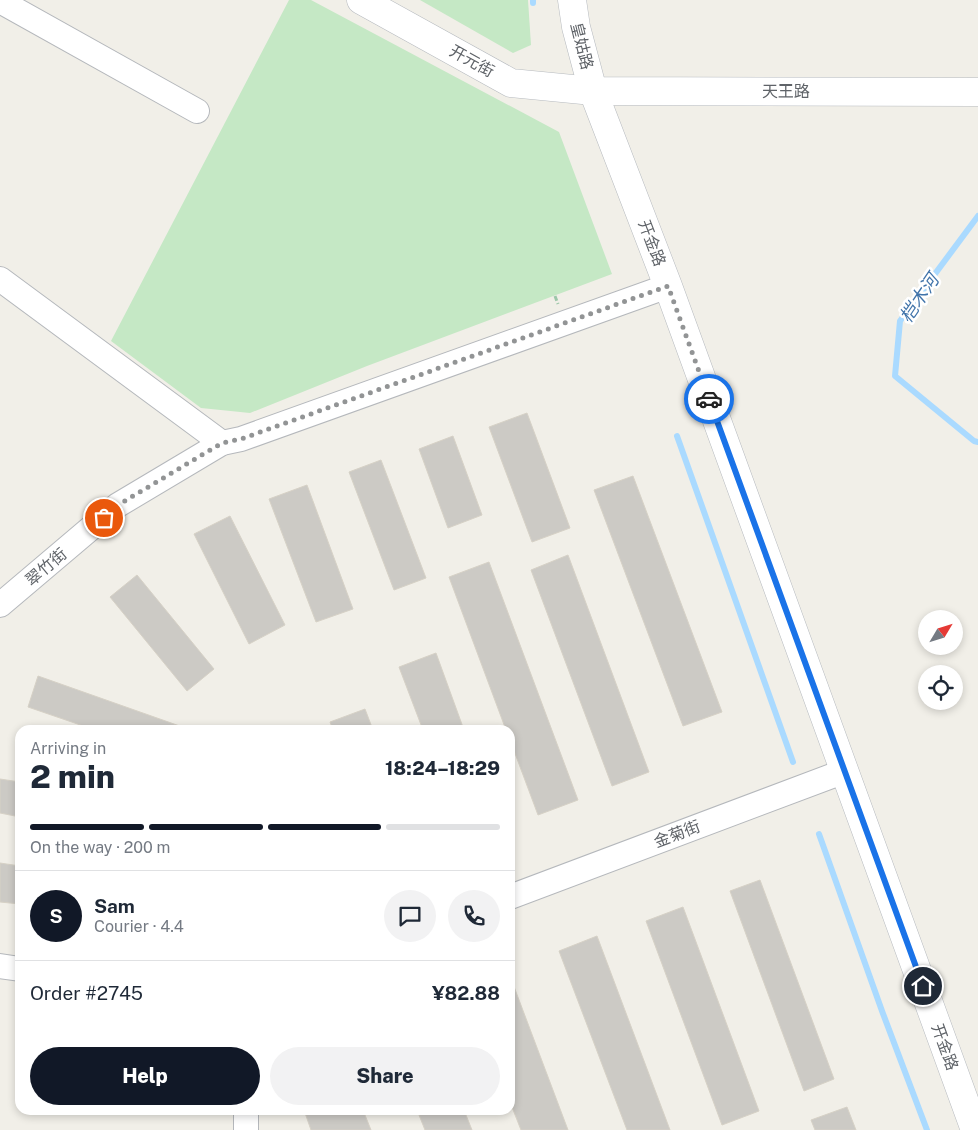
<!DOCTYPE html>
<html lang="en">
<head>
<meta charset="utf-8">
<style>
  :root { --surface:#fff; --page:#f2f2f3; --text:#1f2937; --muted:#747a83; --line:#e0e1e3; --accent:#111827 }
  body { margin:0; font-family:"Public Sans","Noto Sans SC",sans-serif; background:var(--page); color:var(--text); height:100vh; display:flex; flex-direction:column; font-size:19px; white-space:nowrap }
  * { box-sizing:border-box; margin:0 }
  p { font-size:16px; color:var(--muted) }
  .icon { flex:none; width:28px; height:28px; fill:none; stroke:currentColor; stroke-width:2; stroke-linecap:round; stroke-linejoin:round }
  .map { position:relative; flex:1; overflow:hidden }
  .drawer { position:absolute; left:15px; top:725px; width:500px; height:390px; display:flex; flex-direction:column; background:var(--surface); border-radius:15px; box-shadow:0 2px 8px #0003 }
  .drawer>* { flex:none }
  .needle { width:32px; rotate:52deg }
  .tools { position:absolute; left:918px; top:610px; display:grid; gap:10px }
  .tools a { display:grid; place-items:center; width:45px; height:45px; border-radius:50%; background:var(--surface); box-shadow:0 2px 8px #0003; font-size:25px }
  .pin { position:absolute; display:grid; place-items:center; width:42px; height:42px; color:#fff; margin:-21px; border:2px solid #fff; border-radius:50%; box-shadow:0 1px 5px #0007 }
  .courier { position:absolute; display:grid; place-items:center; width:50px; height:50px; margin:-25px; border:4px solid #1a73e8; border-radius:50%; background:#fff; color:#222; box-shadow:0 1px 6px #0007 }
  .overview em { font-style:normal; font-weight:800 }
  .overview div { display:flex; flex-direction:column-reverse }
  .overview { display:flex; align-items:center; justify-content:space-between; height:85px; padding:0 15px }
  h1 { font-size:32px; font-weight:800; line-height:38px }
  .bar { display:grid; grid-template-columns:repeat(4,1fr); gap:8px 5px; align-content:center; height:60px; padding:0 15px }
  .bar i { height:6px; border-radius:4px; background:var(--line) }
  .bar .selected { background:var(--accent) }
  .bar p { grid-column:span 4 }
  .line { display:flex; align-items:center; gap:12px; padding:0 15px; border-top:1px solid var(--line) }
  .line div { flex:1 }
  .round { display:grid; place-items:center; flex:none; width:52px; height:52px; border-radius:26px; background:var(--page) }
  .button { display:flex; gap:10px; margin-top:auto; padding:10px 15px }
  .button a { flex:1; height:58px; border-radius:30px; background:var(--accent); color:#fff; font-size:20px; font-weight:800; line-height:58px; text-align:center }
  .button a+a { background:var(--page); color:var(--text) }
  .map>svg:first-child { display:block }
  .green { fill:#c5e8c5 }
  .lines { fill:none; stroke-linecap:round; stroke-linejoin:round }
  .stream { stroke:#aadaff; stroke-width:6 }
  .building { fill:#cccac5; stroke:#d6d1c6 }
  .street-casing { stroke:#b5b8bc; stroke-width:26 }
  .secondary-casing { stroke:#b6babf; stroke-width:29 }
  .path { stroke:#9cc7a9; stroke-width:3; stroke-dasharray:5 2.5; stroke-linecap:butt }
  .street { stroke:#fff; stroke-width:24 }
  .secondary { stroke:#fff; stroke-width:28 }
  .done { stroke:#929495; stroke-width:5; stroke-dasharray:0 9 }
  .route { stroke:#1a73e8; stroke-width:6 }
  .labels { text-anchor:middle; dominant-baseline:central; stroke-width:5; stroke-linejoin:round; paint-order:stroke }
  .street-label { font-size:16px; fill:#5f6368; stroke:#fff }
  .water-label { font-size:18px; font-style:italic; fill:#4174aa; stroke:#fff }
</style>
</head>
<body>
<div class="map">
<svg width="978" height="1130" viewBox="0 0 978 1130">
  <rect width="100%" height="100%" fill="#f1efe8"/>
  <g class="green">
    <path d="M289 0H311L559 132 612 274 367 366 250 413 201 408 111 341Z"/>
    <path d="M420 0H528L531 45 513 53Z"/>
  </g>
  <g class="lines">
    <g class="stream">
      <path d="M533 0V3"/>
      <path d="M978 216 900 321 895 376 974 441 978 442"/>
      <path d="M677 436 793 762"/>
      <path d="M819 834 882 1011 927 1130"/>
    </g>
  </g>
  <g class="building">
    <path d="M527 413 570 528 532 542 489 427Z"/>
    <path d="M453 436 482 515 448 528 419 449Z"/>
    <path d="M381 460 426 578 394 590 349 472Z"/>
    <path d="M633 476 722 712 683 726 594 490Z"/>
    <path d="M307 485 353 609 316 622 269 499Z"/>
    <path d="M230 516 285 625 249 644 194 534Z"/>
    <path d="M568 555 649 772 612 786 531 570Z"/>
    <path d="M489 562 578 800 538 815 510 740V730H506L449 577Z"/>
    <path d="M137 575 214 669 187 691 110 597Z"/>
    <path d="M436 653 464 730H423L399 667Z"/>
    <path d="M38 676 191 730H95L28 707Z"/>
    <path d="M365 709 373 730H333L330 722Z"/>
    <path d="M0 779 20 782V817L0 813Z"/>
    <path d="M0 863 20 866V904L0 902Z"/>
    <path d="M760 880 834 1079 804 1091 730 891Z"/>
    <path d="M683 907 759 1111 722 1125 646 921Z"/>
    <path d="M597 936 670 1130H627L559 951Z"/>
    <path d="M510 976 568 1130H521L510 1102Z"/>
    <path d="M847 1107 856 1130H815L811 1120Z"/>
    <path d="M304 1110H363L371 1130H311Z"/>
    <path d="M417 1110H464L472 1130H425Z"/>
  </g>
  <g class="lines">
    <g class="street-casing">
      <g id="street">
        <path d="M0 1 197 111"/>
        <path d="M0 279 222 443"/>
        <path d="M0 605 118 505 222 443 241 439 668 286"/>
        <path d="M510 897 845 771"/>
        <path d="M0 966 20 969"/>
        <path d="M246 1130V1110"/>
      </g>
    </g>
    <g class="secondary-casing">
      <g id="secondary">
        <path d="M361 0 511 83 593 91 978 92"/>
        <path d="M572 0 576 27 593 91 668 286 975 1130"/>
      </g>
    </g>
    <path class="path" d="M555 296 558 304"/>
    <use href="#street" class="street"/>
    <use href="#secondary" class="secondary"/>
  </g>
  <g class="lines">
    <path class="done" d="M104 518 118 505 222 443 241 439 668 286 709 399"/>
    <path class="route" d="M709 399 923 986"/>
  </g>
  <g class="labels">
    <g class="street-label">
      <text transform="translate(582 46) rotate(76)">皇姑路</text>
      <text transform="translate(472 61) rotate(29)">开元街</text>
      <text x="786" y="91">天王路</text>
      <text transform="translate(652 243) rotate(69)">开金路</text>
      <text transform="translate(46 567) rotate(-40)">翠竹街</text>
      <text transform="translate(677 834) rotate(-21)">金菊街</text>
      <text transform="translate(945 1047) rotate(70)">开金路</text>
    </g>
    <g class="water-label">
      <text transform="translate(919 298) rotate(-56)">桤木河</text>
    </g>
  </g>
</svg>
<div class="tools">
<a><svg class="needle" viewBox="-14 -14 28 28"><path d="M0-13l5 13h-10z" fill="#e53935"/><path d="M0 13l5-13h-10z" fill="#747a83"/></svg></a>
<a><svg class="icon" aria-label="locate" viewBox="0 0 24 24"><circle cx="12" cy="12" r="6"/><path d="M12 2v4M12 18v4M2 12h4M18 12h4"/></svg></a>
</div>
<div class="pin" style="left:104px;top:518px;background:#ea580c"><svg class="icon" aria-label="bag" viewBox="0 0 24 24"><path d="M5 8h14l-1 12H6zM9 8a3 3 0 0 1 6 0"/></svg></div>
<div class="pin" style="left:923px;top:986px;background:#1f2937"><svg class="icon" aria-label="home" viewBox="0 0 24 24"><path d="M3 11l9-7 9 7M6 9v11h12V9"/></svg></div>
<div class="courier" style="left:709px;top:399px"><svg class="icon" aria-label="car" viewBox="0 0 24 24"><path d="M5 17H2v-5l4-1 3-4h7l3 4 3 1v5h-3M9 17h6M6 11h13"/><circle cx="7" cy="17" r="2"/><circle cx="17" cy="17" r="2"/></svg></div>
<section class="drawer">
<div class="overview"><div><h1>2 min</h1><p>Arriving in</p></div><em>18:24–18:29</em></div>
<div class="bar"><i class="selected"></i><i class="selected"></i><i class="selected"></i><i></i><p>On the way · 200 m</p></div>
<div class="line" style="height:90px"><b class="round" style="background:var(--accent);color:#fff">S</b><div><b>Sam</b><p>Courier · 4.4</p></div><a class="round"><svg class="icon" aria-label="chat" viewBox="0 0 24 24"><path d="M4 5h16v11H9l-5 4z"/></svg></a><a class="round"><svg class="icon" aria-label="phone" viewBox="0 0 24 24"><path d="M5 4h4l2 5-3 2q2 4 5 5l2-3 5 2v4C11 20 4 13 5 4z"/></svg></a></div>
<div class="line" style="height:65px"><div>Order #2745</div><b>¥82.88</b></div>
<div class="button"><a>Help</a><a>Share</a></div>
</section>
</div>
</body>
</html>
